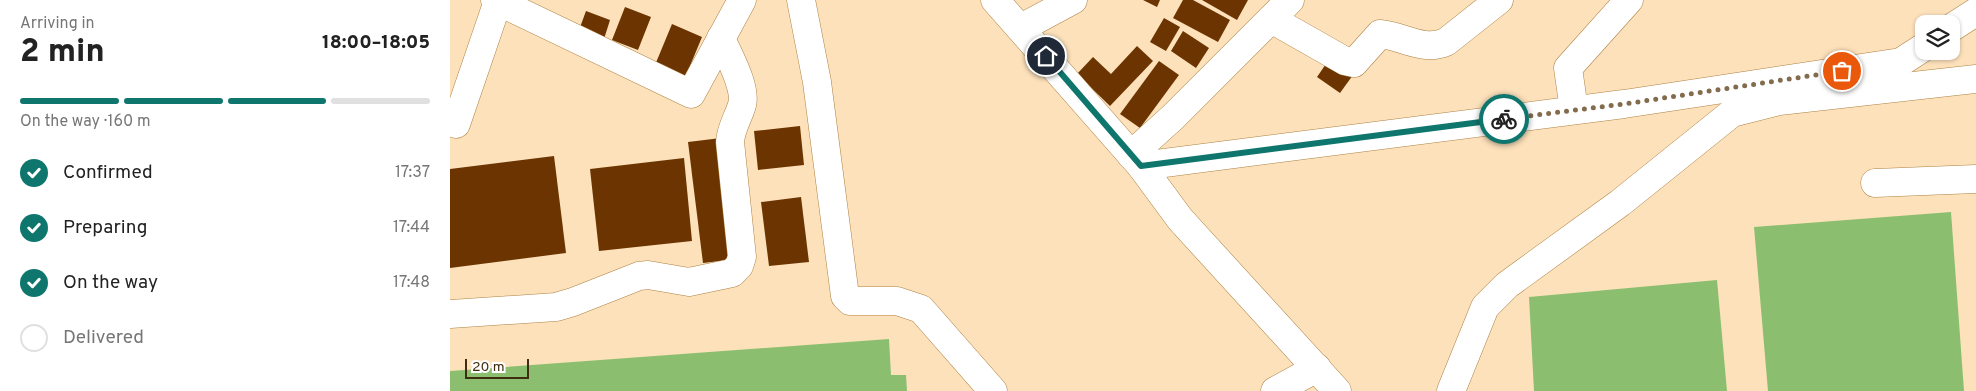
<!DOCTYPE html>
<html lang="en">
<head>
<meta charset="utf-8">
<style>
  :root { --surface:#fff; --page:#f6f6f6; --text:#222; --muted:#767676; --line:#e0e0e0; --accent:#0f766e }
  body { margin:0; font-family:Overpass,sans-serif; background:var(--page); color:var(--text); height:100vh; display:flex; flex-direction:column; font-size:19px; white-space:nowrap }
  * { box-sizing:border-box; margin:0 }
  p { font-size:16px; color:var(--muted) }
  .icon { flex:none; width:28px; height:28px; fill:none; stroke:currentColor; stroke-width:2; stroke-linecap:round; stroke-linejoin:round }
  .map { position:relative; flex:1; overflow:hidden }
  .sheet { display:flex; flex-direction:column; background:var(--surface); width:450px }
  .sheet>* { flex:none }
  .buttons { position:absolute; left:1465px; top:15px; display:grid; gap:10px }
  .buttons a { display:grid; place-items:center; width:45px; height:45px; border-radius:10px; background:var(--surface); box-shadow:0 1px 4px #0004; font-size:25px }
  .scale { position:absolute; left:15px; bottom:12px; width:64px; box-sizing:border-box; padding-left:5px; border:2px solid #3f2d12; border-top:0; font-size:14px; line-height:18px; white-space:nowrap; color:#3f2d12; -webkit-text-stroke:4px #fff; paint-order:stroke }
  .pin { position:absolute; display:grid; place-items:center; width:42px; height:42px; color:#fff; margin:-21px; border:2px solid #fff; border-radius:50%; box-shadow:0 1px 5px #0007 }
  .courier { position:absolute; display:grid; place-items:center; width:50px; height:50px; margin:-25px; border:4px solid #0f766e; border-radius:50%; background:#fff; color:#222; box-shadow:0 1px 6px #0007 }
  .head em { font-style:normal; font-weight:800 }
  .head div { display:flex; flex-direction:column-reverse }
  .head { display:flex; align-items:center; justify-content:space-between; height:85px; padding:0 20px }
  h1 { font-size:32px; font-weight:800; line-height:38px }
  .bar { display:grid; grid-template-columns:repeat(4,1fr); gap:8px 5px; align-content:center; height:60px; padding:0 20px }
  .bar i { height:6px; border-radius:4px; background:var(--line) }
  .bar .on { background:var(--accent) }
  .bar p { grid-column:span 4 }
  ol { padding:0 20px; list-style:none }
  li { display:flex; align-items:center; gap:15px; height:55px }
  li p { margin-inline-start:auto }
  li .icon { padding:5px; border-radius:50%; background:var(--accent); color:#fff; stroke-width:4 }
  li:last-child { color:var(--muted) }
  li i { width:28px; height:28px; border:2px solid var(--line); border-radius:50% }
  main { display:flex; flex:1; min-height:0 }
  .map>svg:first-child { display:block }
  .water { fill:#8bbf6f }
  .building { fill:#6c3400 }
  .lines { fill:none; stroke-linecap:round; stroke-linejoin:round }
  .minor-casing { stroke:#ad8242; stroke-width:29 }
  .minor { stroke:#fff; stroke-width:28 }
  .done { stroke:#826c4d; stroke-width:5; stroke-dasharray:0 9 }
  .route { stroke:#0f766e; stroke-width:6 }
</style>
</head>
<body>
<main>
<section class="sheet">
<div class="head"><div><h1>2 min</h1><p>Arriving in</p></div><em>18:00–18:05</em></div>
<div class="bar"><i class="on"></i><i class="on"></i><i class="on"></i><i></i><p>On the way · 160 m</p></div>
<ol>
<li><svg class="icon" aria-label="check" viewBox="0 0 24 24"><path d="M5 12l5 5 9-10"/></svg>Confirmed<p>17:37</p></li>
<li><svg class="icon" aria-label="check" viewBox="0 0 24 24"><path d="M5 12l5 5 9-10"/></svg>Preparing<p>17:44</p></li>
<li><svg class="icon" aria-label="check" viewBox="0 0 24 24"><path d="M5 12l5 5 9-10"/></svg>On the way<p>17:48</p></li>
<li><i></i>Delivered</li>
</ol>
</section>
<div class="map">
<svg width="1526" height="391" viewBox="0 0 1526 391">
  <rect width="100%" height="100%" fill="#fde1bb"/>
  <g class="water">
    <path d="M1501 212 1514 391H1318L1304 227Z"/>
    <path d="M1267 280 1277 391H1084L1079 297Z"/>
    <path d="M439 339 441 375H456L457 391H0V371Z"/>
  </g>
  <g class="building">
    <path d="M693 0H710L707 7Z"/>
    <path d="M733 0H743L780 20 768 42 723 18Z"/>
    <path d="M752 0H798L787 20Z"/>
    <path d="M175 7 201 17 188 50 162 40Z"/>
    <path d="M136 11 160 20 154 39 129 30Z"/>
    <path d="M714 18 730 27 716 51 700 42Z"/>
    <path d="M222 24 252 37 235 78 205 65Z"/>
    <path d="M733 31 759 48 746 68 721 51Z"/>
    <path d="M687 46 703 61 660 106 627 74 643 57 661 74Z"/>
    <path d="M880 58 903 75 890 93 867 77Z"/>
    <path d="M709 61 729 75 690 128 670 114Z"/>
    <path d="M350 126 354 165 308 170 304 131Z"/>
    <path d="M271 138 287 259 253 263 238 142Z"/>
    <path d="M104 156 116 253 0 268V169Z"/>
    <path d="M234 158 242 241 149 251 140 169Z"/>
    <path d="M351 197 359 262 319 266 311 202Z"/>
  </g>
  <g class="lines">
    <g class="minor-casing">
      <g id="minor">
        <path d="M45 0 241 94 292 0"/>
        <path d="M351 0 367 82 395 296 400 301H447L471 309 543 391"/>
        <path d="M545 0 691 166 1174 104 1451 62 1474 47"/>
        <path d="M821 19 895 61 904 63 930 34C953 36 973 52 996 42L1049 0"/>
        <path d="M571 28 623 0"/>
        <path d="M1501 28 1526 12"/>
        <path d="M1124 110 1118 68 1179 0"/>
        <path d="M6 124 48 1"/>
        <path d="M681 155 723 117 840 0"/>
        <path d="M691 166 730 219 887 391"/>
        <path d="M1425 183 1526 179"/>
        <path d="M0 314 106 307 123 302 189 276 198 275 239 282 282 273 289 266 292 257 280 142C281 128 288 118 292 105 297 87 278 55 271 38"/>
        <path d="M825 391 867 368"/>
        <path d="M1001 391 1035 307 1057 285 1170 203 1282 113 1329 101 1526 79"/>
      </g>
    </g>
    <use href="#minor" class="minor"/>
  </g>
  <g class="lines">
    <path class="done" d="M1054 119 1174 104 1392 71"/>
    <path class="route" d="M596 56 691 166 1054 119"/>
  </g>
</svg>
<div class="buttons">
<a><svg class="icon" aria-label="layers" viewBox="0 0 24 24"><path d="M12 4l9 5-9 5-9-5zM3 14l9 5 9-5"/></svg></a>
</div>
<div class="scale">20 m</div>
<div class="pin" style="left:1392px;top:71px;background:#ea580c"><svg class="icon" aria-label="bag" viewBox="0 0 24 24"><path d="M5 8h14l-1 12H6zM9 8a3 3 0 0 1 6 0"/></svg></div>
<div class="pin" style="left:596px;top:56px;background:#1f2937"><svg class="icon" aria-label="home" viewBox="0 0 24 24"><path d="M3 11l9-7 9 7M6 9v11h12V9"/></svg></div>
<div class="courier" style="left:1054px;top:119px"><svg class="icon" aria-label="bike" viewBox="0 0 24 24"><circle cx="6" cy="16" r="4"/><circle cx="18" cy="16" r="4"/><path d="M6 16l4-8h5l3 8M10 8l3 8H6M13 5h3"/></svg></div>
</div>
</main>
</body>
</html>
